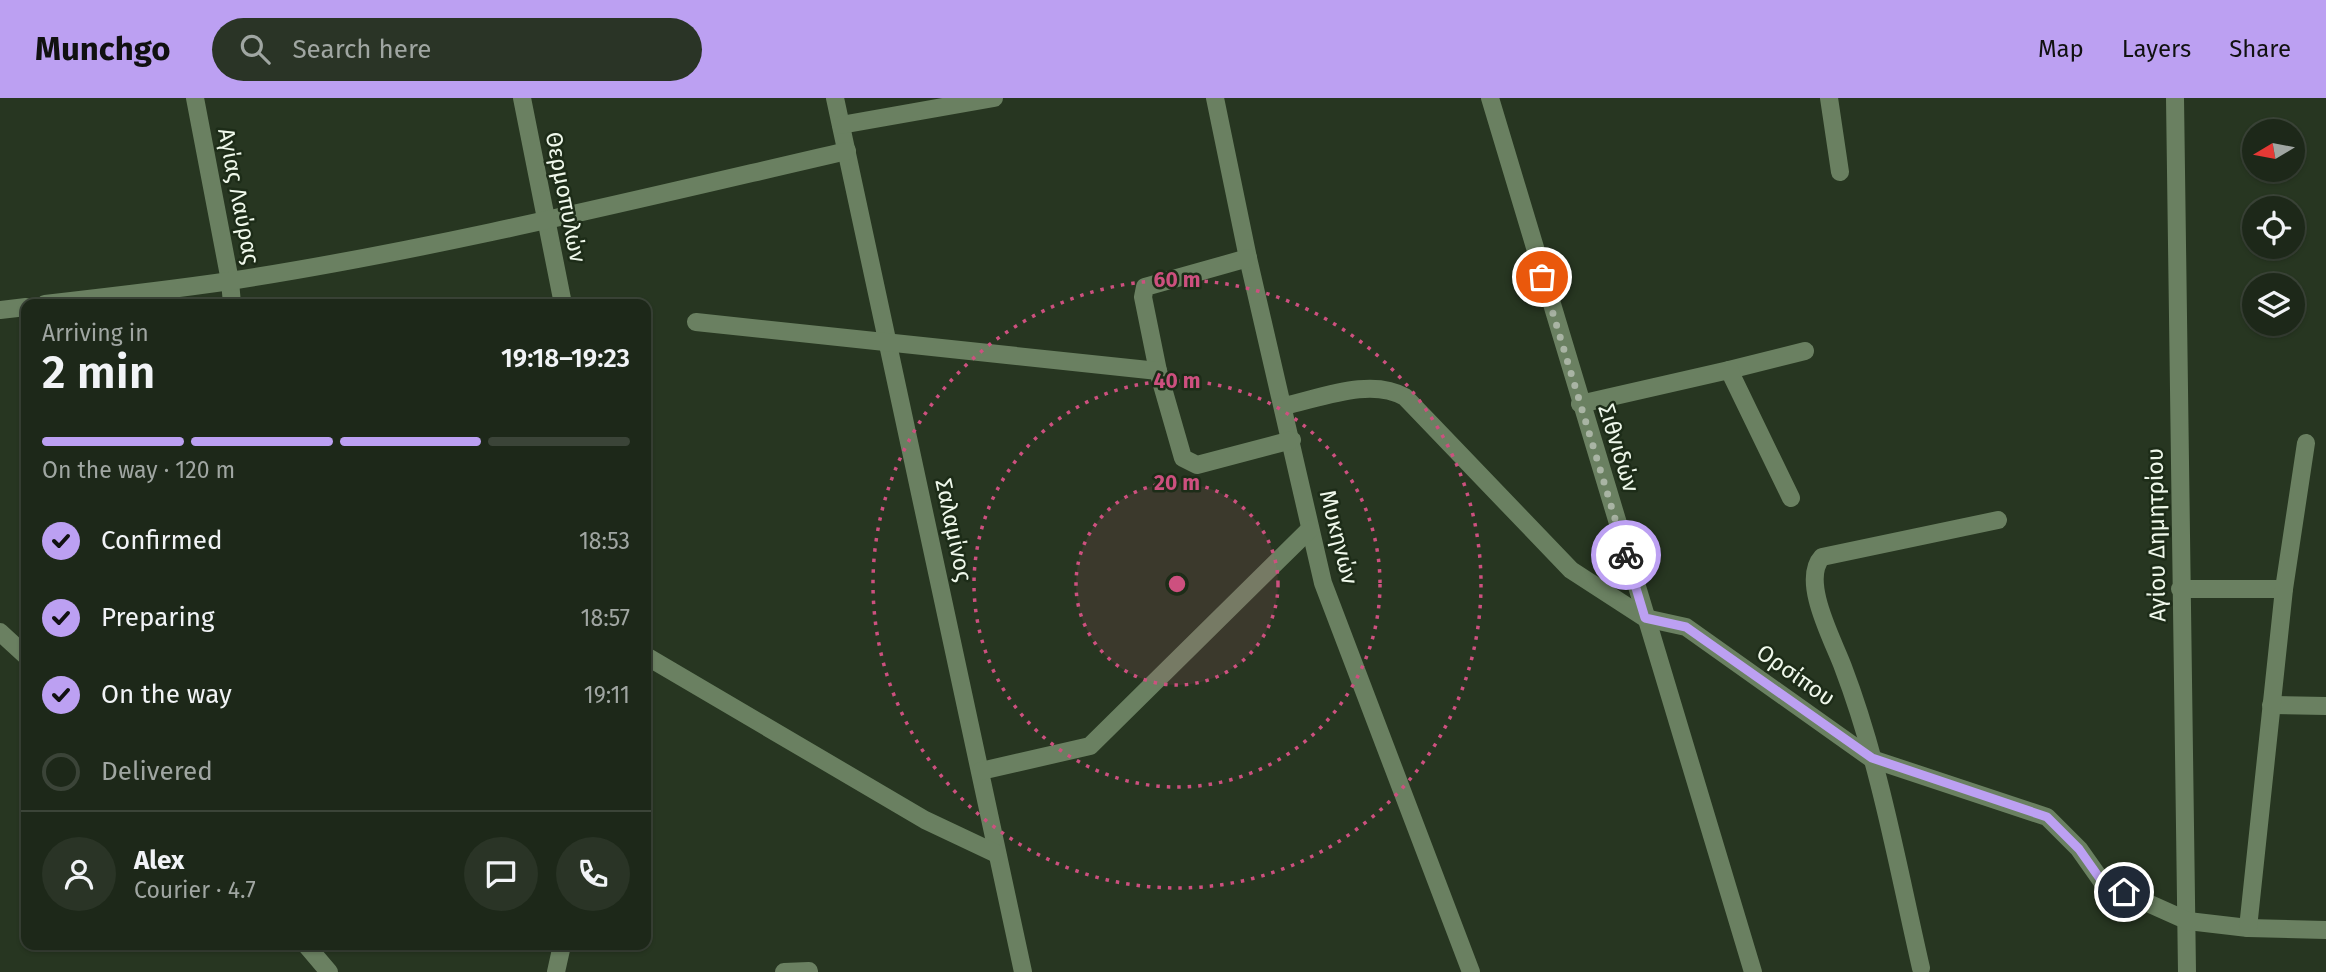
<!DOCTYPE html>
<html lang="en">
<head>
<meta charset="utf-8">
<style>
  :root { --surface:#1d2819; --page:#2a3426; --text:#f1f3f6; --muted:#a0a6a2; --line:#3b4438; --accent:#bca0f2 }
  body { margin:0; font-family:"Fira Sans",sans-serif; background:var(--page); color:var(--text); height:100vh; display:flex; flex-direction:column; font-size:26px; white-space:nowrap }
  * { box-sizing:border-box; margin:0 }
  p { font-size:23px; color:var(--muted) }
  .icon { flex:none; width:38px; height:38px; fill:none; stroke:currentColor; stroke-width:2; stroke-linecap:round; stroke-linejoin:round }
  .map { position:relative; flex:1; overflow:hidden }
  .side { position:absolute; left:21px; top:201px; width:630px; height:651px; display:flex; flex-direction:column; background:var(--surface); border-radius:14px; box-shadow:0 2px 5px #0004,0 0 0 2px var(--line) }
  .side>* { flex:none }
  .needle { width:46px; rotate:260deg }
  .fabs { position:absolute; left:2242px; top:21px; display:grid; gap:14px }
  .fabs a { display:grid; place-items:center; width:63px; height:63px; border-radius:50%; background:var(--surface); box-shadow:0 2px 5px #0004,0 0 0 2px var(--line); font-size:35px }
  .pin { position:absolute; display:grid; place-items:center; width:60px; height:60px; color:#fff; margin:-30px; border:4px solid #fff; border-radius:50%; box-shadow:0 2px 7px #0007 }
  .courier { position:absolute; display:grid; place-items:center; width:70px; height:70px; margin:-35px; border:5px solid #bca0f2; border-radius:50%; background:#fff; color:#222; box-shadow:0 2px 9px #0007 }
  .headline em { font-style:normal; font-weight:600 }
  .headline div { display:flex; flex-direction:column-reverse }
  .headline { display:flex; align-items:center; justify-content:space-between; height:119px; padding:0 21px }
  h1 { font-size:46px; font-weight:600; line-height:52px }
  .bar { display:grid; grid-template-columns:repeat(4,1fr); gap:10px 7px; align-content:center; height:84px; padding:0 21px }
  .bar i { height:9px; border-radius:5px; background:var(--line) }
  .bar .on { background:var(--accent) }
  .bar p { grid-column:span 4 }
  .line { display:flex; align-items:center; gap:18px; padding:0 21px; border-top:2px solid var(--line) }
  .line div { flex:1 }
  .round { display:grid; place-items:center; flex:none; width:74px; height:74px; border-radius:37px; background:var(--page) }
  ol { padding:0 21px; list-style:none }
  li { display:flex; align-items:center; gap:21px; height:77px }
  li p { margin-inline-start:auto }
  li .icon { padding:7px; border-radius:50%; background:var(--accent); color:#111; stroke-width:4 }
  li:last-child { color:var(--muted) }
  li i { width:38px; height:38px; border:4px solid var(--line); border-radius:50% }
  header { display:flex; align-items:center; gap:42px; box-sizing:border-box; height:98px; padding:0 35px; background:var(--accent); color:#111 }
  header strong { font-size:33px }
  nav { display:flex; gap:38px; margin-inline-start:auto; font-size:24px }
  .search { width:490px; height:63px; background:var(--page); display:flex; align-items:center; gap:18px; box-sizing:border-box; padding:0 24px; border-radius:38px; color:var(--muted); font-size:26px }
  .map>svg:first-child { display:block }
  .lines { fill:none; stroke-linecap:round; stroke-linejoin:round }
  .minor { stroke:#6a8061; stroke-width:18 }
  .done { stroke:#a9b4a4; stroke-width:7; stroke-dasharray:0 12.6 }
  .route { stroke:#bca0f2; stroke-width:9 }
  .ring { fill:none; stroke:#cd507f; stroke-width:3.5; stroke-dasharray:3.5 7 }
  .labels { text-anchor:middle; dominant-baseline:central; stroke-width:5; stroke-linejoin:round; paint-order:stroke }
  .street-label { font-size:23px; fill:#eff8eb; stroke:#1d2c18 }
  .centre { fill:#cd507f; stroke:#1d2c18; stroke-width:3.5 }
  .ring-label { font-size:21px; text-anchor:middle; font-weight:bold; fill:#cd507f; stroke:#1d2c18; stroke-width:5; stroke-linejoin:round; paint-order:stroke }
</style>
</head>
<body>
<header>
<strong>Munchgo</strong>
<div class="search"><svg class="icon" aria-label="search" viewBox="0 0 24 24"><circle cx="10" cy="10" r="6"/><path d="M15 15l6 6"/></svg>Search here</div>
<nav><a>Map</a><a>Layers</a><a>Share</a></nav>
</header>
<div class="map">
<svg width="2326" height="874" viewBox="0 0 2326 874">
  <rect width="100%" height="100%" fill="#273621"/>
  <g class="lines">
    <g class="minor">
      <path d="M195 0 230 183 232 206"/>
      <path d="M522 0 563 206"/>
      <path d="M835 0 1023 874"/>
      <path d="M1215 0 1248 160 1323 485 1471 874"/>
      <path d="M1490 0 1753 874"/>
      <path d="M1829 0 1840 74"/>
      <path d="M2175 0 2187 874"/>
      <path d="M841 27 994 0"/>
      <path d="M1248 160 1145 189 1143 199 1158 273 1183 360 1197 367 1292 342"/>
      <path d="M45 206C107 199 168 192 230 183 437 151 643 100 847 53"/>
      <path d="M0 212 26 209"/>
      <path d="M696 224 1158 273"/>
      <path d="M1729 272 1805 253"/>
      <path d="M1580 306 1729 272 1791 400"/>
      <path d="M1284 308C1321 300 1371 279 1405 299L1571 472 1645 520 1686 529 1872 661 2047 719 2079 751 2103 785 2188 823 2248 830 2326 832"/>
      <path d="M2180 491H2284"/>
      <path d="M0 534 26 558"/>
      <path d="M646 558 925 722 997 756"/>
      <path d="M2271 607 2326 608"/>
      <path d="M981 673 1090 648 1310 431"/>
      <path d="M2248 830 2284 491 2306 345"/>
      <path d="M306 847 329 874"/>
      <path d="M1921 870C1898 770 1880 666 1843 569 1834 544 1800 483 1822 459L1998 422"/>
      <path d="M556 874 562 847"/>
      <path d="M784 874 809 873"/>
    </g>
  </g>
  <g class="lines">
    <path class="done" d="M1542 179 1626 457"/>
    <path class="route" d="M1626 457 1645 520 1686 529 1872 660 2047 719 2079 751 2103 785 2124 794"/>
  </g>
  <circle cx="1177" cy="486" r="101" fill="#cd507f" fill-opacity=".12"/>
  <g class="ring">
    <circle cx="1177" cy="486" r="101"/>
    <circle cx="1177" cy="486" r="203"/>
    <circle cx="1177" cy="486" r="304"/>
  </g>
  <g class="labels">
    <g class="street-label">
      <text transform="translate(239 98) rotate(79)">Αγίας Λαύρας</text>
      <text transform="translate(566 99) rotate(79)">Θερμοπυλών</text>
      <text transform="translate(1619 350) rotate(73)">Σιθνιδών</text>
      <text transform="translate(954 432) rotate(78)">Σαλαμίνος</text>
      <text transform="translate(2156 437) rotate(-91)">Αγίου Δημητρίου</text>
      <text transform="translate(1339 439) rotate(76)">Μυκηνών</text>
      <text transform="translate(1796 577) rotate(35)">Ορσίπου</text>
    </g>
  </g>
  <circle cx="1177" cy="486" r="10" class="centre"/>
  <g class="ring-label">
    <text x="1177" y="189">60 m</text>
    <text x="1177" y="290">40 m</text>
    <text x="1177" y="392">20 m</text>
  </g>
</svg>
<div class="fabs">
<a><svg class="needle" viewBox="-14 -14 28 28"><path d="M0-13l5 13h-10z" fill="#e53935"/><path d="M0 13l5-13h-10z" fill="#a0a6a2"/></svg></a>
<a><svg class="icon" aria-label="locate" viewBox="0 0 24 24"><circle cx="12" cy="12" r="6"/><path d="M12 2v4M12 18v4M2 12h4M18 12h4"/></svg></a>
<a><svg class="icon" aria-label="layers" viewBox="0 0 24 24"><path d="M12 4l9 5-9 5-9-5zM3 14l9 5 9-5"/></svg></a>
</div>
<div class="pin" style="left:1542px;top:179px;background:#ea580c"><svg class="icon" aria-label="bag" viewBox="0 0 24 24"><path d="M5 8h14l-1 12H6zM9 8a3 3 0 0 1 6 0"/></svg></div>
<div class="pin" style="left:2124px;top:794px;background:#1f2937"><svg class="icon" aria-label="home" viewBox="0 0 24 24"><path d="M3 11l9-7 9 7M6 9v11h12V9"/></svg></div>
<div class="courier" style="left:1626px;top:457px"><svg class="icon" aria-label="bike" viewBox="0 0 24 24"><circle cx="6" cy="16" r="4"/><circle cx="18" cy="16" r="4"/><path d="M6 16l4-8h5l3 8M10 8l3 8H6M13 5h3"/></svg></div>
<section class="side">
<div class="headline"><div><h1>2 min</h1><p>Arriving in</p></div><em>19:18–19:23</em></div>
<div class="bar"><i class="on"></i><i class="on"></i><i class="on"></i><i></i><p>On the way · 120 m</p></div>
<ol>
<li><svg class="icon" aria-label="check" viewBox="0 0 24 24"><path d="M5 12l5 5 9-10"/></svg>Confirmed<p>18:53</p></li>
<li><svg class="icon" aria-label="check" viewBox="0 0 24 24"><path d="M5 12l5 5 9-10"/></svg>Preparing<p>18:57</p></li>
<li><svg class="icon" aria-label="check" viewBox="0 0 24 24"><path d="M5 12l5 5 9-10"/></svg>On the way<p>19:11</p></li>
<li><i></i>Delivered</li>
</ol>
<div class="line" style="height:126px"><a class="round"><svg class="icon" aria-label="person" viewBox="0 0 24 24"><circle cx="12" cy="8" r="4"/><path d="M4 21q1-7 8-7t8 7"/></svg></a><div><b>Alex</b><p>Courier · 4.7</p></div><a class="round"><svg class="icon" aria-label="chat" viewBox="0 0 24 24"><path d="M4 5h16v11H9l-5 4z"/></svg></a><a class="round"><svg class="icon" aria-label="phone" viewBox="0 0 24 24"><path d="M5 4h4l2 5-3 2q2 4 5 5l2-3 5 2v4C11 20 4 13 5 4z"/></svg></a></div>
</section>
</div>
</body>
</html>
